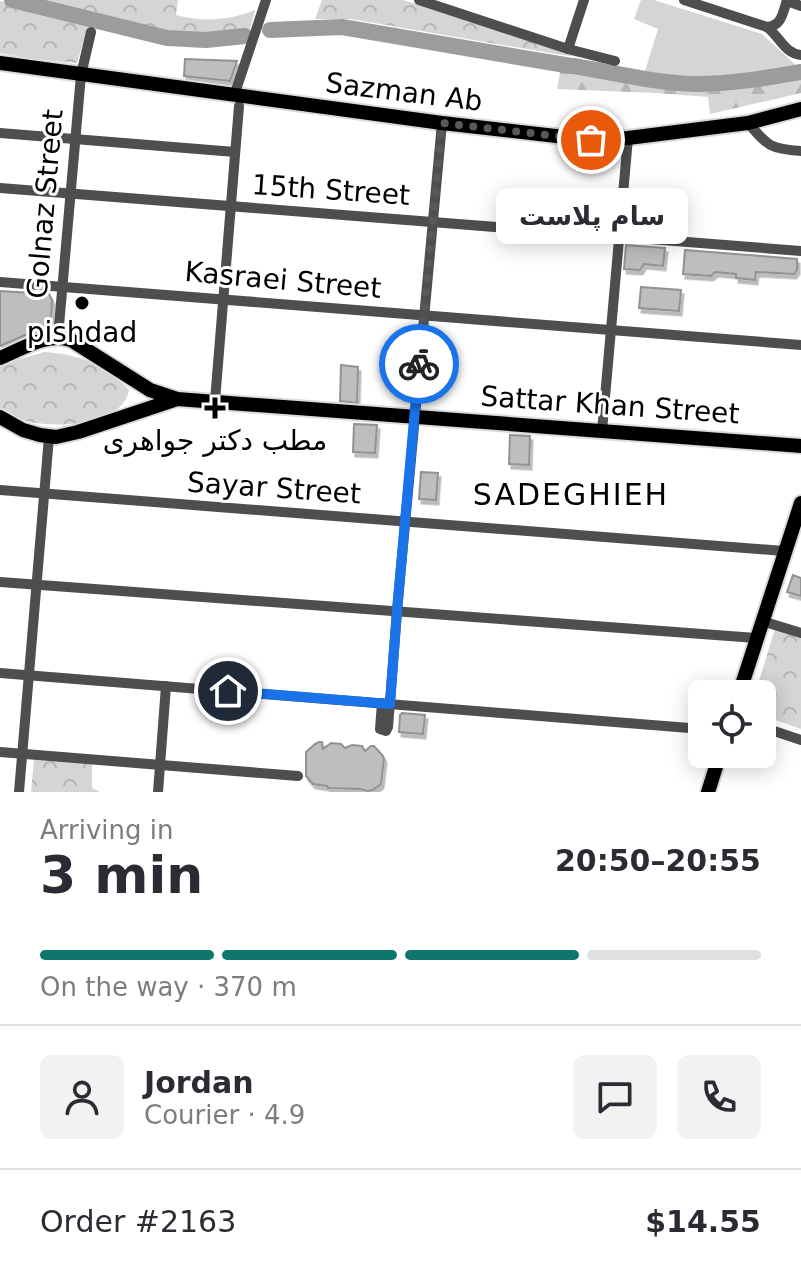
<!DOCTYPE html>
<html lang="en">
<head>
<meta charset="utf-8">
<style>
  :root { --surface:#fff; --page:#f2f2f3; --text:#2b2b33; --muted:#7c7c81; --line:#e1e1e2; --accent:#0f766e }
  body { margin:0; font-family:"DejaVu Sans","Noto Sans Arabic",sans-serif; background:var(--page); color:var(--text); height:100vh; display:flex; flex-direction:column; font-size:30px; white-space:nowrap }
  * { box-sizing:border-box; margin:0 }
  p { font-size:26px; color:var(--muted) }
  .icon { flex:none; width:44px; height:44px; fill:none; stroke:currentColor; stroke-width:2; stroke-linecap:round; stroke-linejoin:round }
  .map { position:relative; height:792px; overflow:hidden }
  .panel { display:flex; flex-direction:column; background:var(--surface); flex:1 }
  .panel>* { flex:none }
  .tools { position:absolute; left:688px; top:680px; display:grid; gap:16px }
  .tools a { display:grid; place-items:center; width:88px; height:88px; border-radius:12px; background:var(--surface); box-shadow:0 4px 20px #0003; font-size:40px }
  .pin { position:absolute; display:grid; place-items:center; width:68px; height:68px; color:#fff; margin:-34px; border:4px solid #fff; border-radius:50%; box-shadow:0 2px 8px #0007 }
  .courier { position:absolute; display:grid; place-items:center; width:80px; height:80px; margin:-40px; border:6px solid #1a73e8; border-radius:50%; background:#fff; color:#222; box-shadow:0 2px 10px #0007 }
  .bubble { position:absolute; height:56px; border-radius:12px; background:var(--surface); box-shadow:0 4px 20px #0003; font-size:26px; font-weight:700; line-height:56px; text-align:center }
  .headline em { font-style:normal; font-weight:700 }
  .headline div { display:flex; flex-direction:column-reverse }
  .headline { display:flex; align-items:center; justify-content:space-between; height:136px; padding:0 40px }
  h1 { font-size:52px; font-weight:700; line-height:60px }
  .bar { display:grid; grid-template-columns:repeat(4,1fr); gap:12px 8px; align-content:center; height:96px; padding:0 40px }
  .bar i { height:10px; border-radius:6px; background:var(--line) }
  .bar .on { background:var(--accent) }
  .bar p { grid-column:span 4 }
  .line { display:flex; align-items:center; gap:20px; padding:0 40px; border-top:2px solid var(--line) }
  .line div { flex:1 }
  .round { display:grid; place-items:center; flex:none; width:84px; height:84px; border-radius:12px; background:var(--page) }
  .map>svg:first-child { display:block }
  .grass { fill:#d5d5d5 }
  .forest { fill:url(#forest-firs) }
  .park { fill:url(#park-crowns) }
  .lines { fill:none; stroke-linecap:round; stroke-linejoin:round }
  .river { stroke:#9c9c9c; stroke-width:16 }
  .building { fill:#bebebe; stroke:#929292; stroke-width:2; filter:url(#shadow) }
  .major-casing { stroke:#dbdbdb; stroke-width:18 }
  .minor { stroke:#4e4e4e; stroke-width:10 }
  .major { stroke:#000; stroke-width:14 }
  .done { stroke:#595959; stroke-width:8; stroke-dasharray:0 14.4 }
  .route { stroke:#1a73e8; stroke-width:10 }
  .poi-dot { fill:#000; stroke:#fff; stroke-width:3 }
  .labels { text-anchor:middle; dominant-baseline:central; stroke-width:6; stroke-linejoin:round; paint-order:stroke }
  .street-label { font-size:28px; fill:#000; stroke:#fff }
  .poi-label { font-size:28px; fill:#000; stroke:#fff }
  .neighbourhood-label { font-size:30px; letter-spacing:2px; fill:#000; stroke:#fff }
</style>
</head>
<body>
<div class="map">
<svg width="801" height="792" viewBox="0 0 801 792">
  <defs>
    <pattern id="forest-firs" width="22" height="20" patternUnits="userSpaceOnUse" patternTransform="scale(2)"><rect width="22" height="20" fill="#d5d5d5"/><path d="M5 1l3.5 6h-7zM16 11l3.5 6h-7z" fill="#b5b5b5"/></pattern>
    <pattern id="park-crowns" width="20" height="18" patternUnits="userSpaceOnUse" patternTransform="scale(2)"><rect width="20" height="18" fill="#d5d5d5"/><path d="M2 6a3 3 0 1 1 6 0M12 15a3 3 0 1 1 6 0" fill="none" stroke="#b5b5b5"/></pattern>
    <filter id="shadow"><feDropShadow dx="2.5" dy="4.5" stdDeviation="0" flood-color="#0004"/></filter>
  </defs>
  <rect width="100%" height="100%" fill="#fff"/>
  <path class="grass" d="M641 0H654L762 34 799 68 751 76 695 79 645 71 658 29 634 19Z"/>
  <path class="forest" d="M561 67 688 86 768 83 801 75V93L710 114 708 97 656 93 557 89Z"/>
  <g class="park">
    <path d="M33 0H178L176 15C203 22 228 21 255 10L250 29 244 32 201 36 171 34Z"/>
    <path d="M322 0H403L599 59 562 55 351 19H315Z"/>
    <path d="M0 1 89 23 77 63 33 59 0 53Z"/>
    <path d="M44 352C78 354 106 364 129 390 123 425 63 427 35 423 23 421 11 414 0 408V365Z"/>
    <path d="M775 629 801 637V729L762 715V694H755Z"/>
    <path d="M34 760 92 763V788L100 792H31Z"/>
  </g>
  <g class="lines">
    <g class="river">
      <path d="M12 0 167 38 206 40 245 36"/>
      <path d="M270 30 342 27 571 66"/>
      <path d="M574 66C614 73 656 83 696 84 732 84 766 78 801 72"/>
    </g>
  </g>
  <g class="building">
    <path d="M185 59 237 61 230 81 184 76Z"/>
    <path d="M626 245 665 248 663 266 644 264 640 270 624 269Z"/>
    <path d="M685 250 797 259V270L794 274 756 272 755 280 736 278V274L715 272 711 276 683 274Z"/>
    <path d="M641 287 681 290 679 311 639 308Z"/>
    <path d="M0 291 49 294 52 300 51 320 48 325 0 346Z"/>
    <path d="M341 365 358 367 357 403 340 401Z"/>
    <path d="M354 424 377 425 375 453 353 452Z"/>
    <path d="M510 435 530 436 529 465 509 464Z"/>
    <path d="M421 472 438 473 436 500 419 499Z"/>
    <path d="M793 575 801 578V596L787 592Z"/>
    <path d="M402 713 425 715 423 734 399 732 400 715Z"/>
    <path d="M319 742H322L323 749 331 743 341 744 345 748 352 745 362 746 365 751 371 746H374L383 756 384 759 381 784 373 790 368 791 360 789 328 788 327 786 313 784 306 776V752L315 744Z"/>
  </g>
  <g class="lines">
    <g class="major-casing">
      <g id="major">
        <path d="M0 63 442 123 591 140 628 138 748 123 801 109"/>
        <path d="M0 358C22 349 47 332 71 340L150 390 177 399 801 446"/>
        <path d="M0 417 23 430 40 435 56 437 78 432 177 399"/>
        <path d="M739 694 801 503"/>
        <path d="M708 792 720 754"/>
      </g>
    </g>
    <g class="minor">
      <path d="M419 0 568 49 615 61"/>
      <path d="M684 0 767 27C779 36 785 54 801 55"/>
      <path d="M787 1 801 6"/>
      <path d="M767 27C782 26 783 12 787 0"/>
      <path d="M568 49 584 0"/>
      <path d="M234 96 266 0"/>
      <path d="M748 123C768 146 770 149 801 151"/>
      <path d="M0 133 235 152"/>
      <path d="M0 188 801 251"/>
      <path d="M0 282 801 345"/>
      <path d="M58 337 81 75 91 32"/>
      <path d="M215 401 239 106"/>
      <path d="M602 431 628 138"/>
      <path d="M0 490 784 551"/>
      <path d="M0 582 756 638"/>
      <path d="M762 621 801 633"/>
      <path d="M0 673 702 729"/>
      <path d="M382 703 380 729 386 731 388 727 397 611 442 123"/>
      <path d="M762 727 801 740"/>
      <path d="M0 752 298 776"/>
      <path d="M19 792 49 437"/>
      <path d="M158 792 166 686"/>
    </g>
    <use href="#major" class="major"/>
  </g>
  <g class="lines">
    <path class="done" d="M419 364 442 123 591 140"/>
    <path class="route" d="M228 691 390 704 397 611 419 364"/>
  </g>
  <g class="poi-dot">
    <circle cx="82" cy="303" r="8"/>
    <path d="M211 396h8v8h8v8h-8v8h-8v-8h-8v-8h8z"/>
  </g>
  <g class="labels">
    <g class="street-label">
      <text transform="translate(404 92) rotate(7)">Sazman Ab</text>
      <text transform="translate(331 190) rotate(4)">15th Street</text>
      <text transform="translate(45 204) rotate(-85)">Golnaz Street</text>
      <text transform="translate(283 280) rotate(5)">Kasraei Street</text>
      <text transform="translate(610 405) rotate(4)">Sattar Khan Street</text>
      <text transform="translate(274 488) rotate(4)">Sayar Street</text>
    </g>
    <g class="poi-label">
      <text x="82" y="332">pishdad</text>
      <text x="215" y="440">مطب دکتر جواهری</text>
    </g>
    <g class="neighbourhood-label">
      <text x="571" y="494">SADEGHIEH</text>
    </g>
  </g>
</svg>
<div class="tools">
<a><svg class="icon" aria-label="locate" viewBox="0 0 24 24"><circle cx="12" cy="12" r="6"/><path d="M12 2v4M12 18v4M2 12h4M18 12h4"/></svg></a>
</div>
<div class="pin" style="left:591px;top:140px;background:#ea580c"><svg class="icon" aria-label="bag" viewBox="0 0 24 24"><path d="M5 8h14l-1 12H6zM9 8a3 3 0 0 1 6 0"/></svg></div>
<div class="pin" style="left:228px;top:691px;background:#1f2937"><svg class="icon" aria-label="home" viewBox="0 0 24 24"><path d="M3 11l9-7 9 7M6 9v11h12V9"/></svg></div>
<div class="courier" style="left:419px;top:364px"><svg class="icon" aria-label="bike" viewBox="0 0 24 24"><circle cx="6" cy="16" r="4"/><circle cx="18" cy="16" r="4"/><path d="M6 16l4-8h5l3 8M10 8l3 8H6M13 5h3"/></svg></div>
<div class="bubble" style="left:496px;top:188px;width:192px">سام پلاست</div>
</div>
<section class="panel">
<div class="headline"><div><h1>3 min</h1><p>Arriving in</p></div><em>20:50–20:55</em></div>
<div class="bar"><i class="on"></i><i class="on"></i><i class="on"></i><i></i><p>On the way · 370 m</p></div>
<div class="line" style="height:144px"><a class="round"><svg class="icon" aria-label="person" viewBox="0 0 24 24"><circle cx="12" cy="8" r="4"/><path d="M4 21q1-7 8-7t8 7"/></svg></a><div><b>Jordan</b><p>Courier · 4.9</p></div><a class="round"><svg class="icon" aria-label="chat" viewBox="0 0 24 24"><path d="M4 5h16v11H9l-5 4z"/></svg></a><a class="round"><svg class="icon" aria-label="phone" viewBox="0 0 24 24"><path d="M5 4h4l2 5-3 2q2 4 5 5l2-3 5 2v4C11 20 4 13 5 4z"/></svg></a></div>
<div class="line" style="height:104px"><div>Order #2163</div><b>$14.55</b></div>
</section>
</body>
</html>
